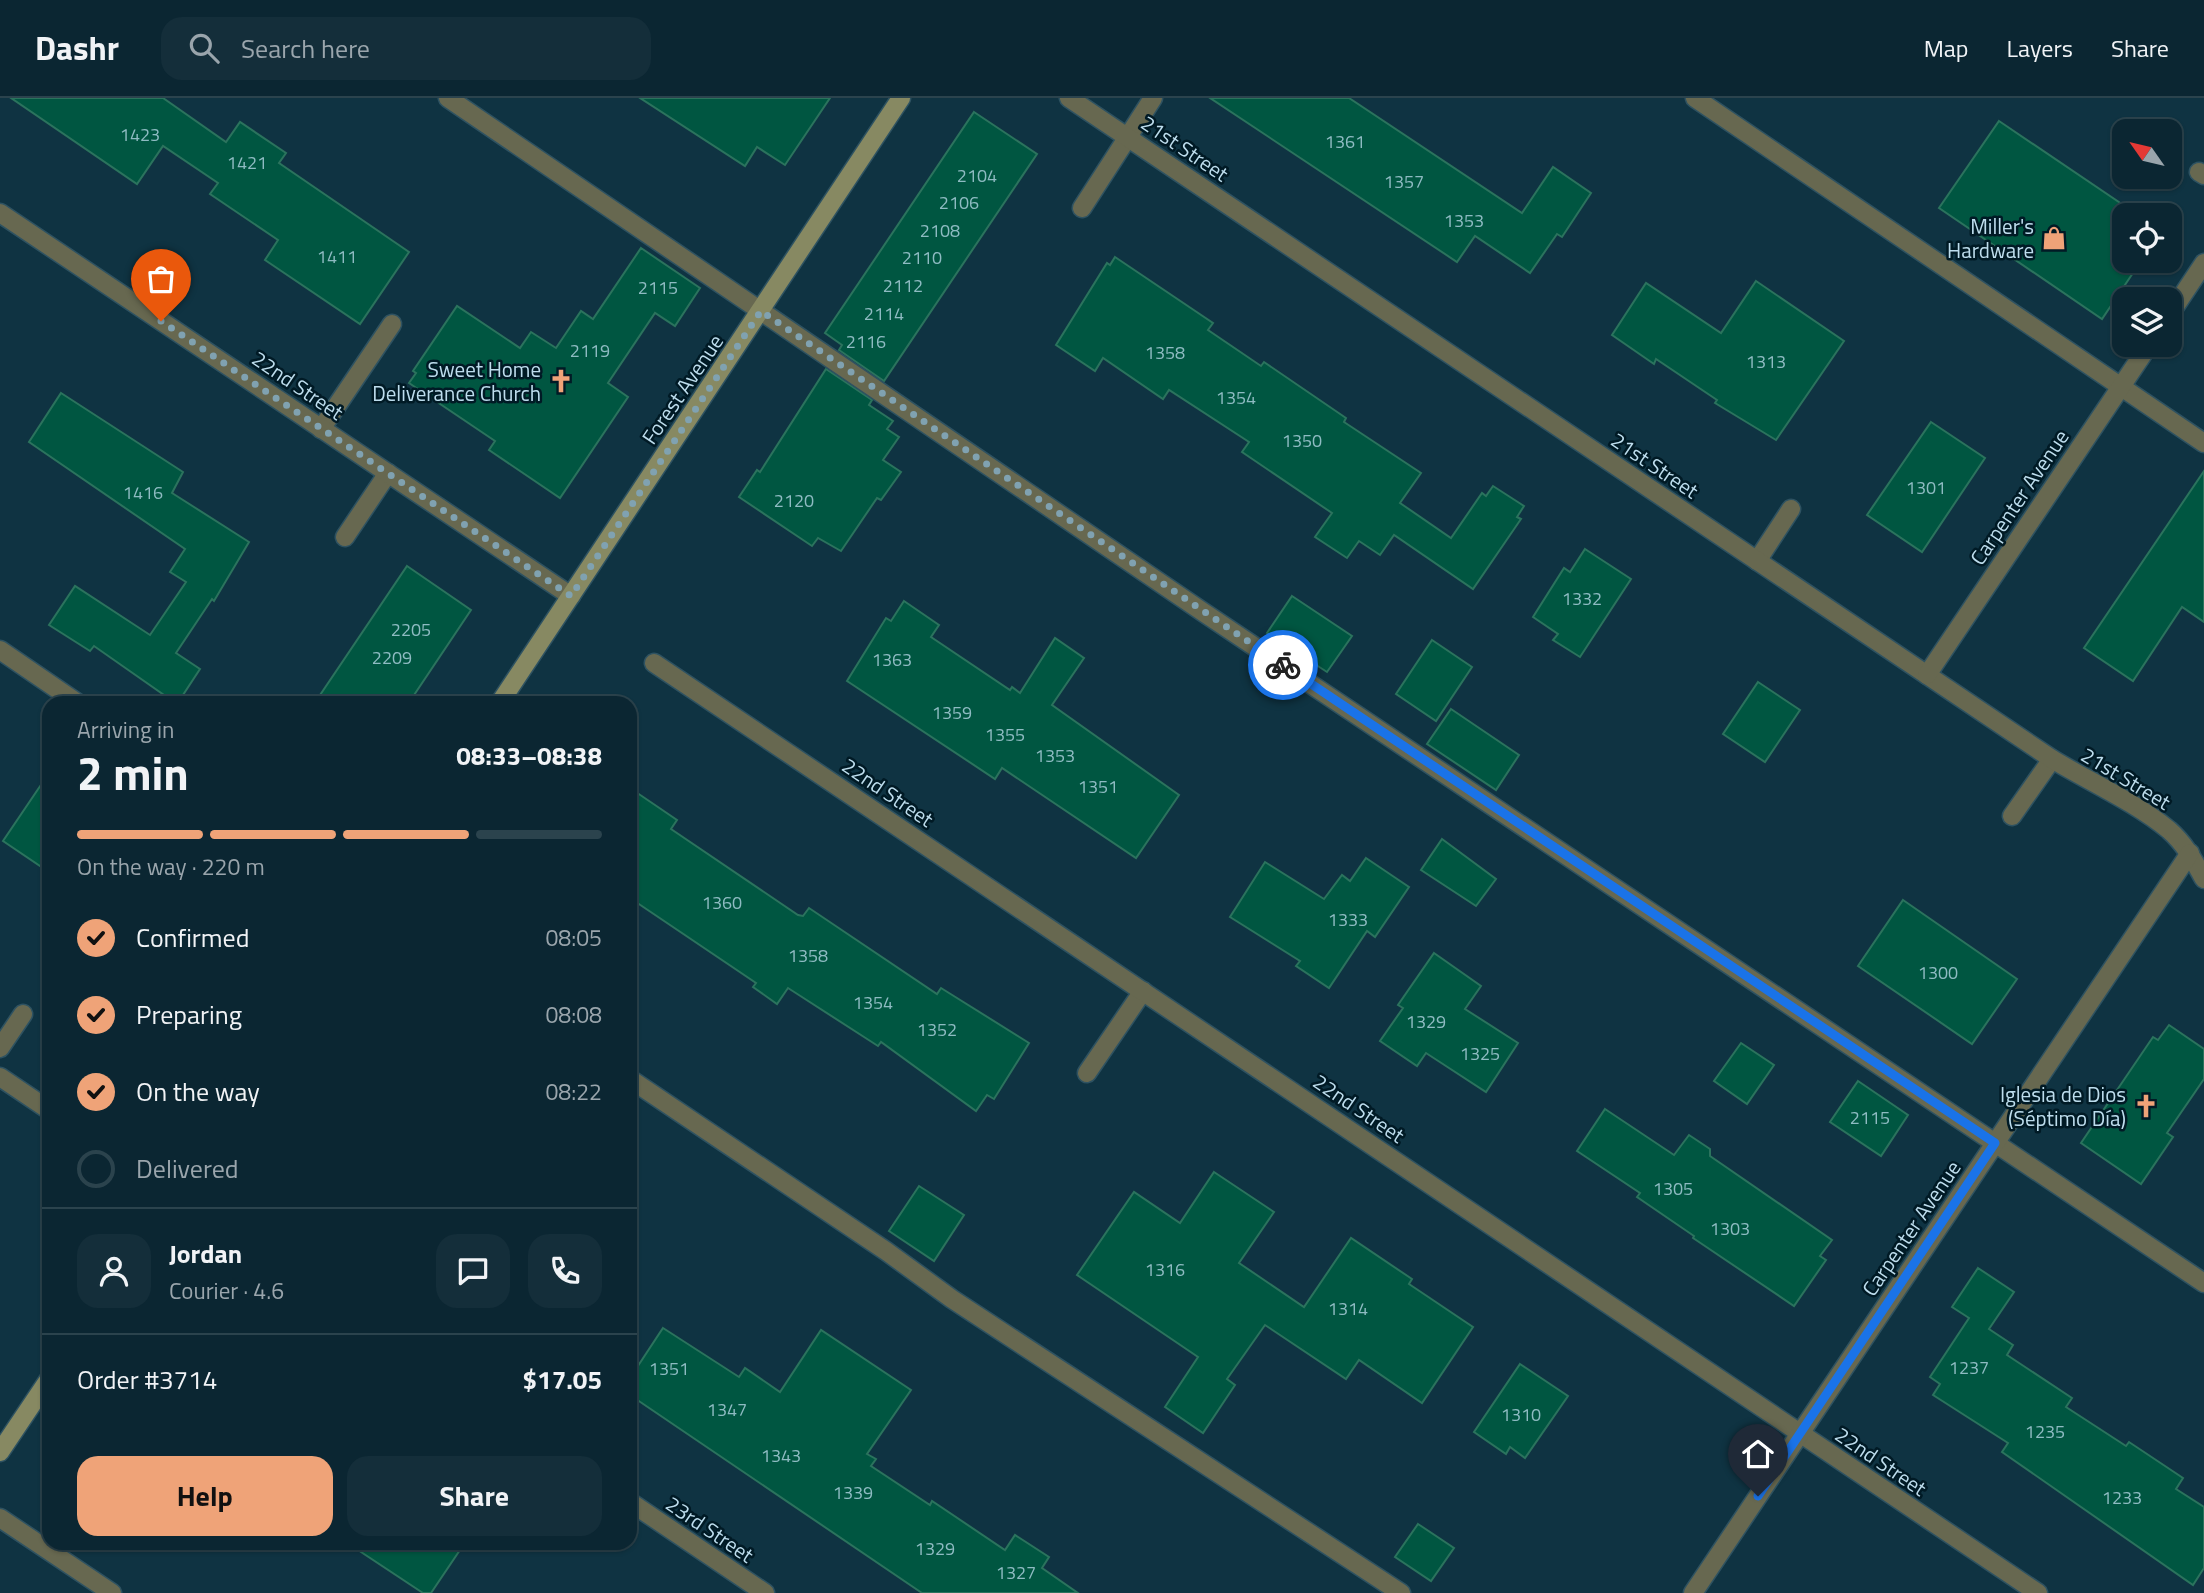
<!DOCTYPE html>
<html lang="en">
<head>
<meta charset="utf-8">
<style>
  :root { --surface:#0b2632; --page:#142e3a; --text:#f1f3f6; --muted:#9aa5ac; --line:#2b434d; --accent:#efa378 }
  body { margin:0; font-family:"Titillium Web",sans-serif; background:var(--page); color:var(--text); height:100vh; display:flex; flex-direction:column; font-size:26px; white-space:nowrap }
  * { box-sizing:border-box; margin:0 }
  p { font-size:23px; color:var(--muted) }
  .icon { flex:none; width:38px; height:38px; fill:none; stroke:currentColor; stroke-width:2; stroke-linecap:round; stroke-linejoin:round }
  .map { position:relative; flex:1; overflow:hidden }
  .side { position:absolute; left:42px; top:598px; width:595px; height:854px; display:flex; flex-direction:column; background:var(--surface); border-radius:21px; box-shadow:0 2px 5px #0004,0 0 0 2px var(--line) }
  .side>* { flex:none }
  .needle { width:46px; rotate:304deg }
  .tools { position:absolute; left:2112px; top:21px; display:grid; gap:14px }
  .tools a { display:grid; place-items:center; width:70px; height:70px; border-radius:14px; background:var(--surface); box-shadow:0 2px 5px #0004,0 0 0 2px var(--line); font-size:35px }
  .pin { position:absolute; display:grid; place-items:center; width:60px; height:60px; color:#fff; margin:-72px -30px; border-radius:50% 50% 50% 0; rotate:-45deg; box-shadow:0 0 7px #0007 }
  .pin .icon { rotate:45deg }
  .courier { position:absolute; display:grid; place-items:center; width:70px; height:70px; margin:-35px; border:5px solid #1a73e8; border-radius:50%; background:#fff; color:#222; box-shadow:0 2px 9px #0007 }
  .summary em { font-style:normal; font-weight:700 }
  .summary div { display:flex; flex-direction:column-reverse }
  .summary { display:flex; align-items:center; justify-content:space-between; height:119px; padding:0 35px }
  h1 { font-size:46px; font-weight:700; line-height:52px }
  .bar { display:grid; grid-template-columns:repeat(4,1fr); gap:10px 7px; align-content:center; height:84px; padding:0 35px }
  .bar i { height:9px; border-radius:5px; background:var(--line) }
  .bar .active { background:var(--accent) }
  .bar p { grid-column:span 4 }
  .line { display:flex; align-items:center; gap:18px; padding:0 35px; border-top:2px solid var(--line) }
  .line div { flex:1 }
  .round { display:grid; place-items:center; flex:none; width:74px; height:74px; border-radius:21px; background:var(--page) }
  ol { padding:0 35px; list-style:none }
  li { display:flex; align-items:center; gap:21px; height:77px }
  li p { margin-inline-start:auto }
  li .icon { padding:7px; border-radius:50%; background:var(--accent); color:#111; stroke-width:4 }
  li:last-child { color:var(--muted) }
  li i { width:38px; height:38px; border:4px solid var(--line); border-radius:50% }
  .action { display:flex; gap:14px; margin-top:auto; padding:14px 35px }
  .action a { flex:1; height:80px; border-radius:21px; background:var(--accent); color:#111; font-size:28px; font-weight:700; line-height:80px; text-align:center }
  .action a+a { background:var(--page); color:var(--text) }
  header { display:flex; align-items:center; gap:42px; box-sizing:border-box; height:98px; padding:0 35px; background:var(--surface); border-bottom:2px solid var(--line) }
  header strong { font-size:33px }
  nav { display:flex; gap:38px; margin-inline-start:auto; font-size:24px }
  .search { width:490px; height:63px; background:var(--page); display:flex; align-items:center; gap:18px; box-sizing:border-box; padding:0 24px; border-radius:21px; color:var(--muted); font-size:26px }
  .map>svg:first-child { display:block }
  .building { fill:#005641; stroke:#2b735d; stroke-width:2 }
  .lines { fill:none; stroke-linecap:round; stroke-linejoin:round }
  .service-casing { stroke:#2e5261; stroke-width:21 }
  .minor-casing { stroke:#2e5261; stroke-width:21 }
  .secondary-casing { stroke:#2e5261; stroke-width:21 }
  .service { stroke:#676850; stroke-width:18 }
  .minor { stroke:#676850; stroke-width:18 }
  .secondary { stroke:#878962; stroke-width:18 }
  .done { stroke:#80a2b1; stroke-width:7; stroke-dasharray:0 12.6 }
  .route { stroke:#1a73e8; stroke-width:9 }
  .labels { text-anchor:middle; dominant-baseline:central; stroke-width:5; stroke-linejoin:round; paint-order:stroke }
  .number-label { font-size:18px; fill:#8ebbc2 }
  .street-label { font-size:21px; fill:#bddded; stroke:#001a25 }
  .poi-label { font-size:21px; fill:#bddded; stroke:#001a25; text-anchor:end }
</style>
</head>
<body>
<header>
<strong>Dashr</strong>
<div class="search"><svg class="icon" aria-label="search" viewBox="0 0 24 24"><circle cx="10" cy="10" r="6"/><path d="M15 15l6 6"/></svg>Search here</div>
<nav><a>Map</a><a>Layers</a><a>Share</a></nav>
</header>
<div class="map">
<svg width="2204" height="1495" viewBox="0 0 2204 1495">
  <rect width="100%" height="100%" fill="#0f3342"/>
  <g class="building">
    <path d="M11 0H163L226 44 240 24 286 55 279 65 409 154 360 226 265 162 278 142 210 96 218 85 163 48 137 86Z"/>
    <path d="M640 0H830L785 67 757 49 745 68Z"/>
    <path d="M1210 0H1349L1522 115 1553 69 1591 95 1562 139 1557 136 1530 175 1475 138 1457 164Z"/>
    <path d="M974 14 1037 56 884 283 839 252 842 247 825 235Z"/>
    <path d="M1999 23 2138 117H2124V163H2141L2102 221 1939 110Z"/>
    <path d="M641 150 700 190 675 228 655 215 608 285 628 299 560 400 489 352 495 343 409 285 416 275 413 273 457 208 520 250 531 234 556 250 581 213 593 221Z"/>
    <path d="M1115 159 1213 225 1208 232 1261 268 1264 264 1346 320 1344 324 1421 375 1400 405 1451 440 1482 395 1486 398 1493 388 1524 408 1517 419 1521 421 1473 491 1394 437 1380 457 1359 443 1347 460 1315 439 1332 415 1242 354 1249 344 1169 292 1163 301 1103 260 1095 273 1056 247 1107 165 1110 167Z"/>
    <path d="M1756 183 1844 243 1776 342 1715 305 1717 302 1656 261 1654 266 1612 237 1646 185 1721 235Z"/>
    <path d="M826 271 872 302 869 307 893 323 887 331 899 339 883 362 901 374 881 402 877 400 841 453 818 440 812 448 739 399 757 372 760 374Z"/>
    <path d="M61 295 183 374 172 395 249 444 214 503 212 501 176 555 200 571 177 606 94 548 90 553 49 527 75 488 150 537 186 484 170 474 185 451 29 344Z"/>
    <path d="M1931 324 1985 360 1922 454 1867 417Z"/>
    <path d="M2204 373V524L2182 509 2133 583 2084 550Z"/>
    <path d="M1585 451 1631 481 1580 559 1553 542 1558 536 1533 519 1564 470 1570 474Z"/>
    <path d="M407 468 471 512 408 606H314Z"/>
    <path d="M1292 498 1352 538 1327 574 1267 535Z"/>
    <path d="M904 503 939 527 931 539 1010 592 1012 589 1020 595 1055 540 1084 560 1052 607 1179 697 1136 760 1002 670 995 681 847 583 886 520 891 523Z"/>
    <path d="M1432 542 1472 569 1436 623 1396 596Z"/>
    <path d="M1758 584 1800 612 1765 664 1723 636Z"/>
    <path d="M1451 611 1519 657 1496 692 1427 646Z"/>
    <path d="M49 675V774L3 743Z"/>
    <path d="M630 690 677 722 671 731 798 817 803 818 809 810 937 896 941 890 1029 945 994 1001 987 997 976 1013 881 944 878 948 788 890 777 906 753 889 756 885 630 800Z"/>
    <path d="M1442 741 1496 781 1476 808 1421 772Z"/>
    <path d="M1366 760 1409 789 1375 839 1367 833 1329 890 1296 868 1300 863 1230 819 1265 764 1324 801 1342 777 1350 783Z"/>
    <path d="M1903 802 2017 881 1972 946 1858 868Z"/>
    <path d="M1434 855 1481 888 1465 911 1518 945 1486 994 1426 955 1417 968 1380 943 1403 910 1398 907Z"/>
    <path d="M2169 927 2204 951V981L2167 1035 2173 1039 2141 1086 2081 1045 2153 939 2158 942Z"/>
    <path d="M1741 945 1774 967 1747 1006 1714 983Z"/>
    <path d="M1858 983 1908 1017 1881 1058 1830 1024Z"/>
    <path d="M1605 1011 1674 1057 1689 1037 1710 1051V1058L1832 1142 1820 1158 1826 1162 1794 1208 1693 1140 1694 1138 1637 1099 1640 1095 1577 1053Z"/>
    <path d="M1214 1074 1274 1114 1239 1165 1304 1209 1351 1140 1412 1181 1409 1186 1473 1229 1422 1305 1359 1262 1346 1281 1265 1227 1227 1281 1235 1287 1203 1335 1165 1309 1198 1259 1077 1177 1134 1094 1180 1125Z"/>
    <path d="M919 1088 964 1117 934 1163 889 1133Z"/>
    <path d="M1978 1170 2014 1194 1989 1231 2013 1247 2007 1257 2072 1300 2066 1309 2126 1348 2129 1344 2183 1380 2176 1391 2204 1409V1470L2193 1487 2002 1354 2008 1345 1933 1297 1940 1286 1930 1279 1969 1220 1952 1209Z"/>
    <path d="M663 1230 739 1279 745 1270 780 1294 821 1232 911 1292 867 1356 876 1361 871 1368 930 1407 932 1403 1005 1452 1015 1437 1049 1459 1042 1470 1078 1495H922L630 1297V1280Z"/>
    <path d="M1520 1266 1568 1298 1525 1360 1510 1349 1506 1356 1474 1334Z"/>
    <path d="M1418 1426 1454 1450 1431 1483 1395 1459Z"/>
    <path d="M349 1446H464L431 1495H423Z"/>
  </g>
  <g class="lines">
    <g class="service-casing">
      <g id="service">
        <path d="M448 0 1203 514 2204 1185"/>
        <path d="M1695 0 2204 345"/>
        <path d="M2199 74 2204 77"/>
        <path d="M1082 110 1153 0"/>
        <path d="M321 331 392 226"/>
        <path d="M345 439 388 375"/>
        <path d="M1757 463 1791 411"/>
        <path d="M0 552 79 606"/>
        <path d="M2012 718 2052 661"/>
        <path d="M0 950 23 916"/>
        <path d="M1087 975 1143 893"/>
        <path d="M630 981 886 1153 952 1201 1401 1495"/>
        <path d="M0 1420 112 1495"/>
      </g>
    </g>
    <g class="minor-casing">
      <g id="minor">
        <path d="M1069 0 2052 661C2090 684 2135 704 2169 732 2185 746 2194 763 2204 781"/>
        <path d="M0 115 571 498"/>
        <path d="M2170 216 2204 165"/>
        <path d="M654 565 2038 1495"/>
        <path d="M1927 577 2149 247"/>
        <path d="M0 979 49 1012"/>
        <path d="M630 1404 765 1495"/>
        <path d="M1693 1495 2190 755"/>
      </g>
    </g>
    <g class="secondary-casing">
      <g id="secondary">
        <path d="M499 606 901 0"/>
        <path d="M0 1354 49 1281"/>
      </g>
    </g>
    <use href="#service" class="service"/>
    <use href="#minor" class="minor"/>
    <use href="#secondary" class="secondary"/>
  </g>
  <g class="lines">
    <path class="done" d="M161 223 571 498 761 213 1283 567"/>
    <path class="route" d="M1283 567 1995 1045 1758 1398"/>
  </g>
  <defs>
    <g id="shop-bare" transform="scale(1.89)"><path d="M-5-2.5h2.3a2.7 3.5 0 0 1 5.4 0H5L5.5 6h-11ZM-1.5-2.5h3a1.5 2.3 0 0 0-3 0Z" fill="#efa378" stroke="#001a25" stroke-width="2.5" paint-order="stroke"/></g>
    <g id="church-bare" transform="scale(1.89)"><path d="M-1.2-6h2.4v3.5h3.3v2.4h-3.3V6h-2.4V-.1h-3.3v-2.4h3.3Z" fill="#efa378" stroke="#001a25" stroke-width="2.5" paint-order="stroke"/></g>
  </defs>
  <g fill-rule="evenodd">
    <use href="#shop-bare" x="2054" y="140"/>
    <use href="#church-bare" x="561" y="283"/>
    <use href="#church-bare" x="2146" y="1008"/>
  </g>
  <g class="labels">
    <g class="number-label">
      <text x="140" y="36">1423</text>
      <text x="1345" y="43">1361</text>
      <text x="247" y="64">1421</text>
      <text x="977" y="77">2104</text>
      <text x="1404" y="83">1357</text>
      <text x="959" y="104">2106</text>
      <text x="1464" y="122">1353</text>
      <text x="940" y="132">2108</text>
      <text x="337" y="158">1411</text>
      <text x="922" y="159">2110</text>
      <text x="903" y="187">2112</text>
      <text x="658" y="189">2115</text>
      <text x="884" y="215">2114</text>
      <text x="866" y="243">2116</text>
      <text x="590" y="252">2119</text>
      <text x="1165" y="254">1358</text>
      <text x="1766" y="263">1313</text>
      <text x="1236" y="299">1354</text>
      <text x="1302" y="342">1350</text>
      <text x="1926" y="389">1301</text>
      <text x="143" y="394">1416</text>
      <text x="794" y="402">2120</text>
      <text x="1582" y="500">1332</text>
      <text x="411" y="531">2205</text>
      <text x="392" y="559">2209</text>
      <text x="892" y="561">1363</text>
      <text x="952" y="614">1359</text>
      <text x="1005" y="636">1355</text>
      <text x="1055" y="657">1353</text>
      <text x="1098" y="688">1351</text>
      <text x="722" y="804">1360</text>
      <text x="1348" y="821">1333</text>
      <text x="808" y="857">1358</text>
      <text x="1938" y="874">1300</text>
      <text x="873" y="904">1354</text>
      <text x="1426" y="923">1329</text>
      <text x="937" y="931">1352</text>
      <text x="1480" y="955">1325</text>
      <text x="1870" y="1019">2115</text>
      <text x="1673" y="1090">1305</text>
      <text x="1730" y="1130">1303</text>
      <text x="1165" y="1171">1316</text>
      <text x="1348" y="1210">1314</text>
      <text x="1969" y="1269">1237</text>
      <text x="669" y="1270">1351</text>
      <text x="727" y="1311">1347</text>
      <text x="1521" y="1316">1310</text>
      <text x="2045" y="1333">1235</text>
      <text x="781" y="1357">1343</text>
      <text x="853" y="1394">1339</text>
      <text x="2122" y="1399">1233</text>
      <text x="935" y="1450">1329</text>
      <text x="1016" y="1474">1327</text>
    </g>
    <g class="street-label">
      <text transform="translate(1185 50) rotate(34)">21st Street</text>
      <text transform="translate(298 287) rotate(34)">22nd Street</text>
      <text transform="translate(682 291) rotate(-56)">Forest Avenue</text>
      <text transform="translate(1655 367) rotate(34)">21st Street</text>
      <text transform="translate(2019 399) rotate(-56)">Carpenter Avenue</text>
      <text transform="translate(2126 680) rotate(31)">21st Street</text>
      <text transform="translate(888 694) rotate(34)">22nd Street</text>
      <text transform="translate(1359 1010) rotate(34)">22nd Street</text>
      <text transform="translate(1911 1130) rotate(-56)">Carpenter Avenue</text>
      <text transform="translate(1881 1363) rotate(34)">22nd Street</text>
      <text transform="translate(710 1431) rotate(34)">23rd Street</text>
    </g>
    <g class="poi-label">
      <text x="2034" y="128">Miller's<tspan x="2034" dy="24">Hardware</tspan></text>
      <text x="541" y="271">Sweet Home<tspan x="541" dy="24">Deliverance Church</tspan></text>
      <text x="2126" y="996">Iglesia de Dios<tspan x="2126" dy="24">(Séptimo Día)</tspan></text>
    </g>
  </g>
</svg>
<div class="tools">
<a><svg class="needle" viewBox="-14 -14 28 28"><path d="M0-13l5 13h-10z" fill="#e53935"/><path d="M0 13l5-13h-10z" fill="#9aa5ac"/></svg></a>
<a><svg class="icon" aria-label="locate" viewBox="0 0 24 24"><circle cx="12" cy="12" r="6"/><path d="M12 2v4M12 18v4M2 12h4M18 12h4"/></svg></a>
<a><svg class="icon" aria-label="layers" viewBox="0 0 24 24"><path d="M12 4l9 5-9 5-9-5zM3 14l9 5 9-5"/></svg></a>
</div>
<div class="pin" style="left:161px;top:223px;background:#ea580c"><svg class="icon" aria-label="bag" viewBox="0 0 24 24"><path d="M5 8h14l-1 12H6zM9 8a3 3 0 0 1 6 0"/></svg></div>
<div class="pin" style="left:1758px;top:1398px;background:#1f2937"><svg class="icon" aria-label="home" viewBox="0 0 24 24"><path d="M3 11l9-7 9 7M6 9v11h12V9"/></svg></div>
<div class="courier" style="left:1283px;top:567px"><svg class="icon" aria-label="bike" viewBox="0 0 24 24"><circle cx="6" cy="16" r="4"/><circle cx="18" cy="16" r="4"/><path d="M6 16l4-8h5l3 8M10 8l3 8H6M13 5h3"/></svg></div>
<section class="side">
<div class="summary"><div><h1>2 min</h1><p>Arriving in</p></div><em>08:33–08:38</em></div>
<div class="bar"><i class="active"></i><i class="active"></i><i class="active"></i><i></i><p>On the way · 220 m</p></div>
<ol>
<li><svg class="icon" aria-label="check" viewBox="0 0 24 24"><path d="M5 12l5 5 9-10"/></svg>Confirmed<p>08:05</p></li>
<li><svg class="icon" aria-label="check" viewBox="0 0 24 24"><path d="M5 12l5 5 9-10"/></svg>Preparing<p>08:08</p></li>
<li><svg class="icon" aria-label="check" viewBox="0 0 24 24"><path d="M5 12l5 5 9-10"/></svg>On the way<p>08:22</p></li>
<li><i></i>Delivered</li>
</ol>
<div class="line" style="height:126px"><a class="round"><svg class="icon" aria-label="person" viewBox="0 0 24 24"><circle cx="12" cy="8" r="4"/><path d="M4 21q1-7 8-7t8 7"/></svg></a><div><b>Jordan</b><p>Courier · 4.6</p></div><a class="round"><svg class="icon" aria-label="chat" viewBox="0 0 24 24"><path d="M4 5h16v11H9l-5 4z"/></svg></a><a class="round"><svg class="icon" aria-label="phone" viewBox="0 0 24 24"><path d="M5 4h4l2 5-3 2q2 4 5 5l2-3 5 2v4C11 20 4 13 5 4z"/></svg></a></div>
<div class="line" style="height:91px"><div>Order #3714</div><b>$17.05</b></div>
<div class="action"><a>Help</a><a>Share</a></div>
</section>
</div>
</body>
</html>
